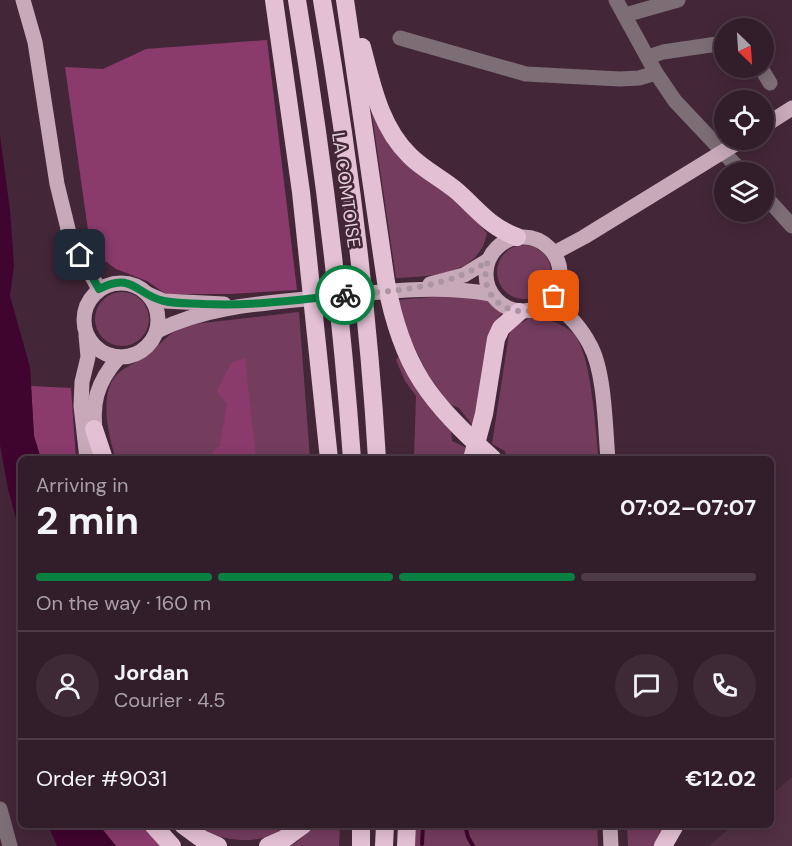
<!DOCTYPE html>
<html lang="en">
<head>
<meta charset="utf-8">
<style>
  :root { --surface:#321d2a; --page:#3d2a36; --text:#f1f3f6; --muted:#a8a2a8; --line:#4d3b47; --accent:#0b8043 }
  body { margin:0; font-family:"DM Sans",sans-serif; background:var(--page); color:var(--text); height:100vh; display:flex; flex-direction:column; font-size:22px; white-space:nowrap }
  * { box-sizing:border-box; margin:0 }
  p { font-size:20px; color:var(--muted) }
  .icon { flex:none; width:33px; height:33px; fill:none; stroke:currentColor; stroke-width:2; stroke-linecap:round; stroke-linejoin:round }
  .map { position:relative; flex:1; overflow:hidden }
  .drawer { position:absolute; left:18px; top:456px; width:756px; height:372px; display:flex; flex-direction:column; background:var(--surface); border-radius:9px; box-shadow:0 3px 15px #0003,0 0 0 2px var(--line) }
  .drawer>* { flex:none }
  .needle { width:39px; rotate:155deg }
  .buttons { position:absolute; left:714px; top:18px; display:grid; gap:12px }
  .buttons a { display:grid; place-items:center; width:60px; height:60px; border-radius:50%; background:var(--surface); box-shadow:0 3px 15px #0003,0 0 0 2px var(--line); font-size:30px }
  .pin { position:absolute; display:grid; place-items:center; width:51px; height:51px; color:#fff; margin:-26px; border-radius:12px; box-shadow:0 3px 9px #0006 }
  .courier { position:absolute; display:grid; place-items:center; width:60px; height:60px; margin:-30px; border:4px solid #0b8043; border-radius:50%; background:#fff; color:#222; box-shadow:0 2px 8px #0007 }
  .headline em { font-style:normal; font-weight:700 }
  .headline div { display:flex; flex-direction:column-reverse }
  .headline { display:flex; align-items:center; justify-content:space-between; height:102px; padding:0 18px }
  h1 { font-size:39px; font-weight:700; line-height:45px }
  .bar { display:grid; grid-template-columns:repeat(4,1fr); gap:9px 6px; align-content:center; height:72px; padding:0 18px }
  .bar i { height:8px; border-radius:4px; background:var(--line) }
  .bar .current { background:var(--accent) }
  .bar p { grid-column:span 4 }
  .line { display:flex; align-items:center; gap:15px; padding:0 18px; border-top:2px solid var(--line) }
  .line div { flex:1 }
  .round { display:grid; place-items:center; flex:none; width:63px; height:63px; border-radius:32px; background:var(--page) }
  .map>svg:first-child { display:block }
  .built { fill:#523044 }
  .green { fill:#743d5e }
  .forest { fill:#8a3b6c }
  .water { fill:#40052e }
  .lines { fill:none; stroke-linecap:round; stroke-linejoin:round }
  .stream { stroke:#40052e; stroke-width:4 }
  .minor { stroke:#7d6e76; stroke-width:15 }
  .major { stroke:#c7a9b9; stroke-width:15 }
  .highway { stroke:#e4c0d4; stroke-width:18 }
  .done { stroke:#aa95a1; stroke-width:6; stroke-dasharray:0 10.8 }
  .route { stroke:#0b8043; stroke-width:8 }
  .labels { text-anchor:middle; dominant-baseline:central; stroke-width:5; stroke-linejoin:round; paint-order:stroke }
  .street-label { font-size:18px; fill:#e2d0d9; stroke:#432738 }
</style>
</head>
<body>
<div class="map">
<svg width="792" height="846" viewBox="0 0 792 846">
  <rect width="100%" height="100%" fill="#432738"/>
  <path class="built" d="M792 777V846H709L734 825H771V795Z"/>
  <g class="green">
    <path d="M371 108 487 233C479 276 431 276 396 278Z"/>
    <circle cx="524" cy="272" r="27"/>
    <circle cx="122" cy="319" r="27"/>
    <path d="M455 295 483 297 502 313 494 324 473 426 459 408 449 404 427 373 408 334 398 300Z"/>
    <path d="M299 312 310 459H116C108 435 97 388 121 371 130 364 141 361 149 354 162 343 170 332 185 325Z"/>
    <path d="M530 318C545 318 561 322 573 333 592 353 595 430 599 459H507L505 451 492 444 509 334 515 326Z"/>
    <path d="M400 355 428 405 451 431 452 441 467 448 463 459H414L416 396 405 381 396 360Z"/>
    <path d="M197 825H291C265 845 223 845 197 825Z"/>
    <path d="M315 825H340L339 846H290L297 842Z"/>
    <path d="M416 825H597L598 846H415Z"/>
    <path d="M627 825H671L658 846H628Z"/>
  </g>
  <g class="forest">
    <path d="M267 40 297 290 229 294H166L147 281 116 269 105 261 88 230 65 67 103 69 146 49Z"/>
    <path d="M245 358 256 459H206L220 445 227 404 217 391 231 363Z"/>
    <path d="M31 386 71 388 76 459H41L34 436Z"/>
    <path d="M99 825H145L162 846H116Z"/>
  </g>
  <g class="water">
    <path d="M0 135 10 210 14 266 10 296 30 367 34 436 41 459H21V537L8 489 0 445Z"/>
    <path d="M48 825H99L116 846H57Z"/>
  </g>
  <g class="lines">
    <g class="stream">
      <path d="M465 825 468 837 473 846"/>
      <path d="M422 844 423 825"/>
    </g>
    <g class="minor">
      <path d="M616 0 656 73 675 101 742 172"/>
      <path d="M625 15 678 0"/>
      <path d="M400 38 526 74 620 79 639 78 656 73"/>
      <path d="M648 57 663 52 724 43"/>
      <path d="M761 68 770 83"/>
      <path d="M764 195 792 226"/>
      <path d="M0 809 10 846"/>
    </g>
    <g class="major">
      <path d="M23 0 35 42 57 184 70 237 99 289"/>
      <path d="M764 126 792 108"/>
      <circle cx="523" cy="274" r="37"/>
      <path d="M554 253 584 237 742 140"/>
      <circle cx="121" cy="320" r="37"/>
      <path d="M430 284 464 275 487 261"/>
      <path d="M148 294 164 301 224 304"/>
      <path d="M550 300C566 312 581 327 590 345 605 372 605 427 608 459"/>
      <path d="M157 331C209 305 269 303 326 297 381 292 436 284 491 294"/>
      <path d="M86 335 88 357 82 382 81 406 87 459"/>
      <path d="M96 438C91 404 96 383 119 357"/>
      <path d="M610 825 611 846"/>
    </g>
    <g class="highway">
      <path d="M274 0 301 192 329 459"/>
      <path d="M297 0C322 152 341 305 352 459"/>
      <path d="M322 0C348 151 368 305 377 459"/>
      <path d="M345 0 386 282C402 368 429 401 493 459"/>
      <path d="M362 47C372 85 380 127 410 156 424 170 443 179 458 192 479 211 490 227 517 237"/>
      <path d="M94 429 104 459"/>
      <path d="M472 459 484 414 496 339 501 328 519 312"/>
      <path d="M153 825 172 846"/>
      <path d="M183 825 202 839 218 846"/>
      <path d="M268 846 284 839 303 825"/>
      <path d="M361 846V825"/>
      <path d="M384 846 385 825"/>
      <path d="M406 846 407 825"/>
      <path d="M663 846 675 825"/>
    </g>
  </g>
  <g class="lines">
    <path class="done" d="M345 295C393 291 446 289 488 261 474 304 525 329 554 296"/>
    <path class="route" d="M80 255 99 289C133 271 136 295 164 301 177 304 192 303 205 304 252 306 298 300 345 295"/>
  </g>
  <g class="labels">
    <g class="street-label">
      <text transform="translate(346 190) rotate(82)">LA COMTOISE</text>
    </g>
  </g>
</svg>
<div class="buttons">
<a><svg class="needle" viewBox="-14 -14 28 28"><path d="M0-13l5 13h-10z" fill="#e53935"/><path d="M0 13l5-13h-10z" fill="#a8a2a8"/></svg></a>
<a><svg class="icon" aria-label="locate" viewBox="0 0 24 24"><circle cx="12" cy="12" r="6"/><path d="M12 2v4M12 18v4M2 12h4M18 12h4"/></svg></a>
<a><svg class="icon" aria-label="layers" viewBox="0 0 24 24"><path d="M12 4l9 5-9 5-9-5zM3 14l9 5 9-5"/></svg></a>
</div>
<div class="pin" style="left:554px;top:296px;background:#ea580c"><svg class="icon" aria-label="bag" viewBox="0 0 24 24"><path d="M5 8h14l-1 12H6zM9 8a3 3 0 0 1 6 0"/></svg></div>
<div class="pin" style="left:80px;top:255px;background:#1f2937"><svg class="icon" aria-label="home" viewBox="0 0 24 24"><path d="M3 11l9-7 9 7M6 9v11h12V9"/></svg></div>
<div class="courier" style="left:345px;top:295px"><svg class="icon" aria-label="bike" viewBox="0 0 24 24"><circle cx="6" cy="16" r="4"/><circle cx="18" cy="16" r="4"/><path d="M6 16l4-8h5l3 8M10 8l3 8H6M13 5h3"/></svg></div>
<section class="drawer">
<div class="headline"><div><h1>2 min</h1><p>Arriving in</p></div><em>07:02–07:07</em></div>
<div class="bar"><i class="current"></i><i class="current"></i><i class="current"></i><i></i><p>On the way · 160 m</p></div>
<div class="line" style="height:108px"><a class="round"><svg class="icon" aria-label="person" viewBox="0 0 24 24"><circle cx="12" cy="8" r="4"/><path d="M4 21q1-7 8-7t8 7"/></svg></a><div><b>Jordan</b><p>Courier · 4.5</p></div><a class="round"><svg class="icon" aria-label="chat" viewBox="0 0 24 24"><path d="M4 5h16v11H9l-5 4z"/></svg></a><a class="round"><svg class="icon" aria-label="phone" viewBox="0 0 24 24"><path d="M5 4h4l2 5-3 2q2 4 5 5l2-3 5 2v4C11 20 4 13 5 4z"/></svg></a></div>
<div class="line" style="height:78px"><div>Order #9031</div><b>€12.02</b></div>
</section>
</div>
</body>
</html>
